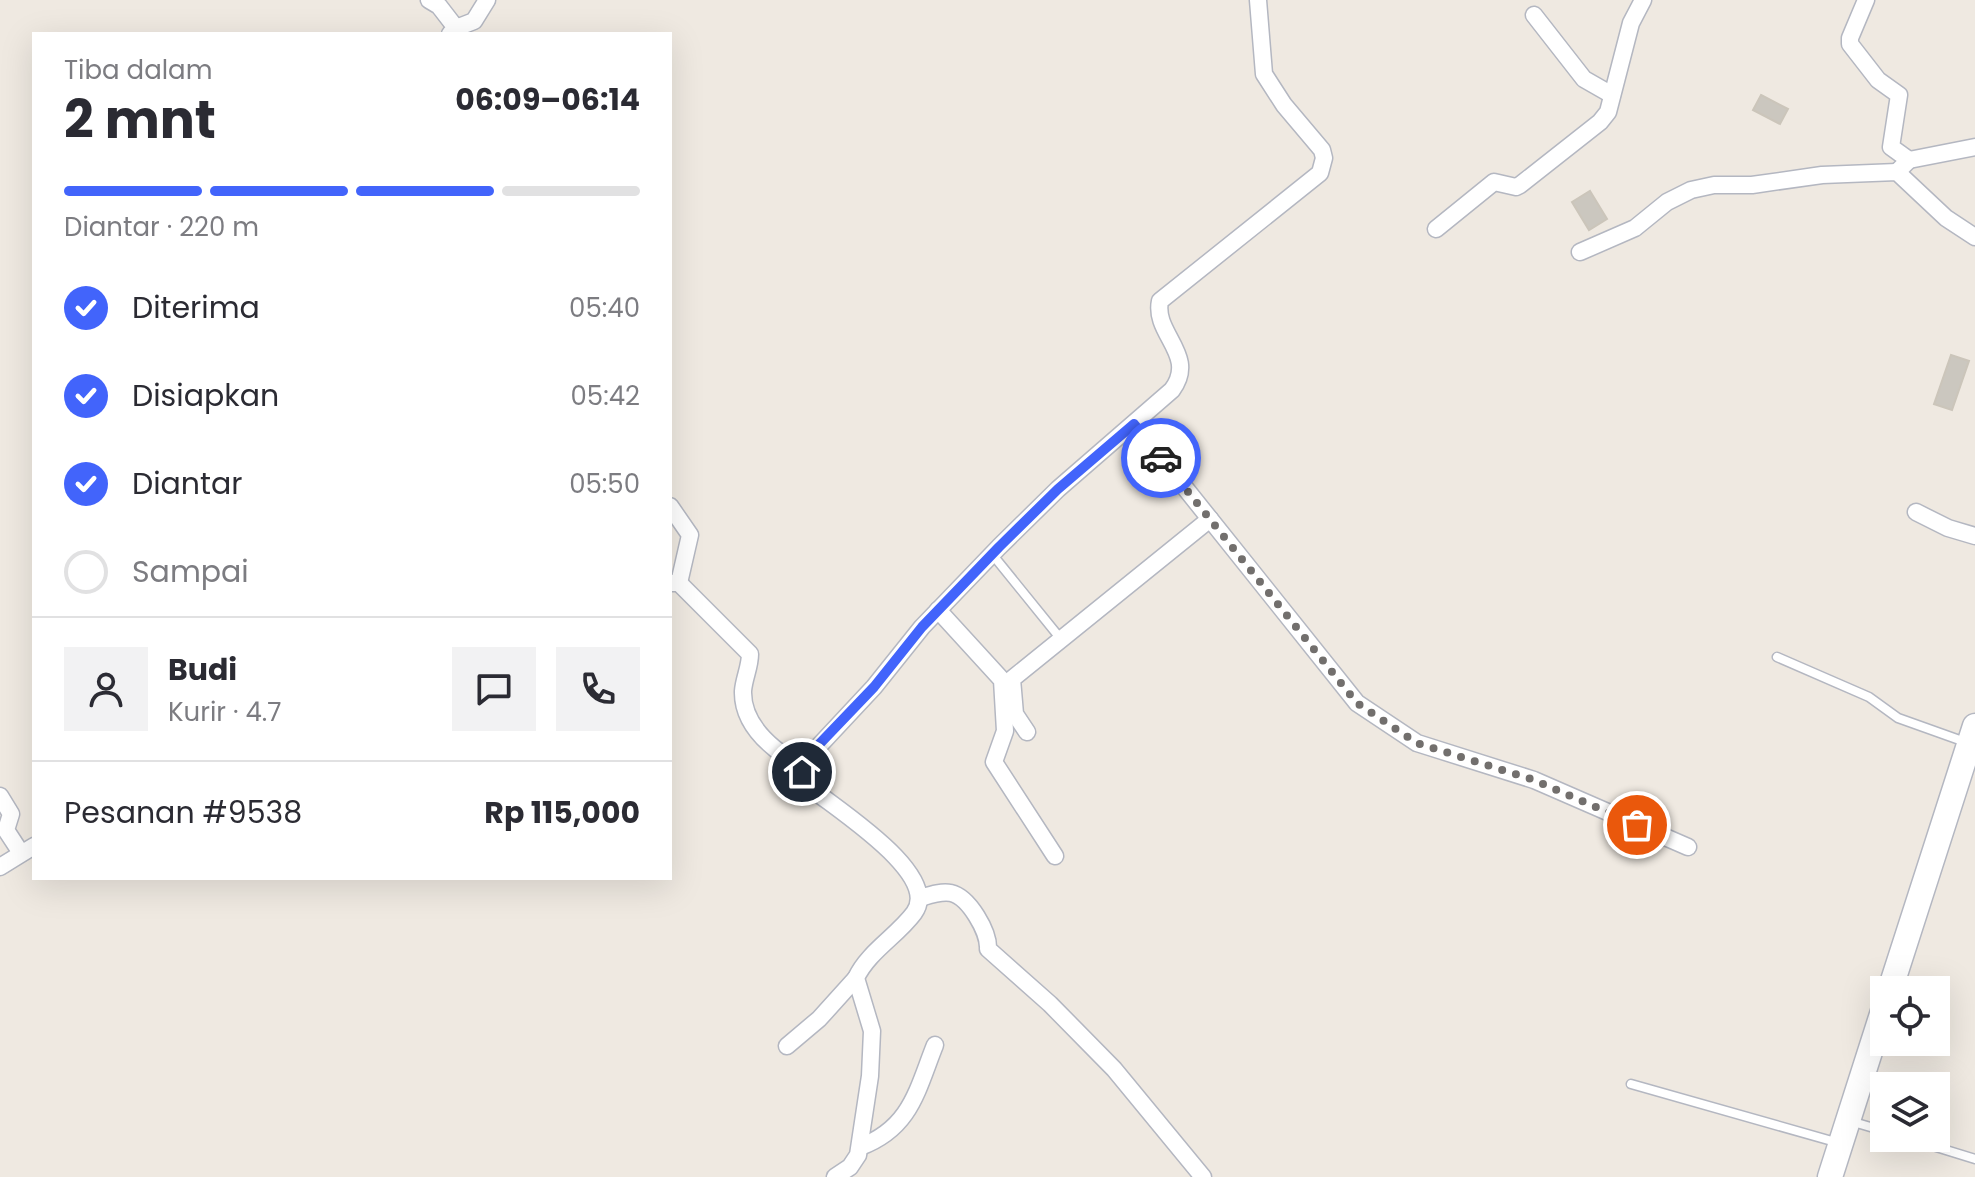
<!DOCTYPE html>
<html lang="id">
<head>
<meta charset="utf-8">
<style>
  :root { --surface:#fff; --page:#f2f2f3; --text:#2b2b33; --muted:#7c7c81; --line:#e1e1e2; --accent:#4264fb }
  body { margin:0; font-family:Poppins,sans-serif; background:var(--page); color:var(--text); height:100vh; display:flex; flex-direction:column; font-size:30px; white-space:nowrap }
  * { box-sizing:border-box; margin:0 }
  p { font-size:26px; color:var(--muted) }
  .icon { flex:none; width:44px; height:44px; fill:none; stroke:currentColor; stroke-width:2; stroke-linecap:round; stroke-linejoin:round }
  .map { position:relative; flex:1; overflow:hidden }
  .sheet { position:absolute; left:32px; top:32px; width:640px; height:848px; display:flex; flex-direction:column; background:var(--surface); border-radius:0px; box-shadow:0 8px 32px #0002 }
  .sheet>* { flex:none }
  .controls { position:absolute; left:1870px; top:976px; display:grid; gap:16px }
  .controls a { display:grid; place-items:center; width:80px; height:80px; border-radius:0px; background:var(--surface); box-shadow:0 8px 32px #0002; font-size:40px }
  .pin { position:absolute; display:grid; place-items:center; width:68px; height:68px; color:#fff; margin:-34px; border:4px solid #fff; border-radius:50%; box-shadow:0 2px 8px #0007 }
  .courier { position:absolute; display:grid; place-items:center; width:80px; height:80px; margin:-40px; border:6px solid #4264fb; border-radius:50%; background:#fff; color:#222; box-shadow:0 2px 10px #0007 }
  .overview em { font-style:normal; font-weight:700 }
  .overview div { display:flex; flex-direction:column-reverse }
  .overview { display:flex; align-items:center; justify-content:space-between; height:136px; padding:0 32px }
  h1 { font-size:52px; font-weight:700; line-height:60px }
  .bar { display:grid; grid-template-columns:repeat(4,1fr); gap:12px 8px; align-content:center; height:96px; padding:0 32px }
  .bar i { height:10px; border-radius:6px; background:var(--line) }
  .bar .current { background:var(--accent) }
  .bar p { grid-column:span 4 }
  .line { display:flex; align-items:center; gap:20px; padding:0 32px; border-top:2px solid var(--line) }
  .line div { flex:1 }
  .round { display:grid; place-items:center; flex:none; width:84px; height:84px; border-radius:0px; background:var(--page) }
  ol { padding:0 32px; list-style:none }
  li { display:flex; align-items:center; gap:24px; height:88px }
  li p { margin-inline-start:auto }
  li .icon { padding:8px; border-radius:50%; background:var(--accent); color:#fff; stroke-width:4 }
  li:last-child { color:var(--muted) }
  li i { width:44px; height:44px; border:4px solid var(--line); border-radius:50% }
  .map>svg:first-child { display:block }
  .building { fill:#cbc7bf; stroke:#cbc5ba; stroke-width:2 }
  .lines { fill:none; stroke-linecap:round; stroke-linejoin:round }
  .lane-casing { stroke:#b4b7c1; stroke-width:11 }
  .street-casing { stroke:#b4b7c1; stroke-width:19 }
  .secondary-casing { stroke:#b4b7c1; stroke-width:27 }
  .lane { stroke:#fff; stroke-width:8 }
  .street { stroke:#fff; stroke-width:16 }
  .secondary { stroke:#fff; stroke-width:24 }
  .done { stroke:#726f6d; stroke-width:8; stroke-dasharray:0 14.4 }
  .route { stroke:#4264fb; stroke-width:10 }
</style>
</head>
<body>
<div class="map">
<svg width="1975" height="1177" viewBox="0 0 1975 1177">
  <rect width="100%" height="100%" fill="#efe9e1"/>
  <g class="building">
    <path d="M1761 95 1788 109 1780 124 1753 110Z"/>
    <path d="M1590 191 1607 219 1589 230 1572 202Z"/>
    <path d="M1951 355 1969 361 1952 410 1934 404Z"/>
  </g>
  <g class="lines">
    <g class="lane-casing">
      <g id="lane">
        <path d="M992 554 1056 633"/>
        <path d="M1777 657 1869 697 1898 718 1968 743"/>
        <path d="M1631 1084 1839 1143"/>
        <path d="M1850 1121 1884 1131"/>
        <path d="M1907 1138 1975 1159"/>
      </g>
    </g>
    <g class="street-casing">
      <g id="street">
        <path d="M429 0 439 6 456 28 450 34"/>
        <path d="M1866 0 1850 38V44L1878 80 1899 95 1891 147 1909 160 1897 172"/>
        <path d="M1534 15 1584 79 1612 95"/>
        <path d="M456 28 474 21 487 0"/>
        <path d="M1909 160 1975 147"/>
        <path d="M1436 229 1494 182 1516 187 1520 185 1600 122 1608 112 1631 23 1643 0"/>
        <path d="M1580 252 1635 228 1667 202 1691 190 1714 185H1752L1822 175 1897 172 1946 218 1975 237"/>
        <path d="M1134 424 1357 703 1417 743 1534 780 1688 847"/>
        <path d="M670 506 690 535 679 583"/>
        <path d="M1916 512 1948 528 1975 536"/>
        <path d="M670 583H679L750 654C750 667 744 678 743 691 742 726 774 751 802 767"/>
        <path d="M938 610 1002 680 1005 731 994 762 1055 856"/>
        <path d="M1027 732 1015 714 1012 679 1210 519"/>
        <path d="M0 796 11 814 6 830 21 853"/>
        <path d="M0 867 34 846"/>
        <path d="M920 898C930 895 941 891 951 893 969 897 989 932 988 949L1050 1004 1114 1069 1203 1177"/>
        <path d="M787 1046 819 1019 856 978"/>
        <path d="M860 1147C911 1128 917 1090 935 1045"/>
        <path d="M835 1177 850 1167 858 1155 870 1076 872 1031 856 978C868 952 897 936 914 913 943 874 831 806 807 785L802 776 803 763 874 687 922 627 999 547 1058 489 1172 390C1198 355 1153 334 1160 301L1320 173 1324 158 1322 150 1284 105 1264 74 1258 0"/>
      </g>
    </g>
    <g class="secondary-casing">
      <g id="secondary">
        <path d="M1890 990 1975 726"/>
        <path d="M1830 1177 1884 1008"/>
      </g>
    </g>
    <use href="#lane" class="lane"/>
    <use href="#street" class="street"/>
    <use href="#secondary" class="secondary"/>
  </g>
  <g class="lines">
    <path class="done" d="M1161 458 1357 703 1417 743 1534 780 1637 825"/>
    <path class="route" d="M802 772 805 759 874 687 922 627 999 547 1058 489 1134 424 1161 458"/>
  </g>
</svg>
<div class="controls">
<a><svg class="icon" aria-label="locate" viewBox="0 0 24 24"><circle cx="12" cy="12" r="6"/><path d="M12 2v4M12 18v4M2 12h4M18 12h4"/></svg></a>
<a><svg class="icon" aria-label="layers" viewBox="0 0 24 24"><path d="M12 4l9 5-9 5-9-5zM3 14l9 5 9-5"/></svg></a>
</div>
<div class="pin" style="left:1637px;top:825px;background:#ea580c"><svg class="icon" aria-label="bag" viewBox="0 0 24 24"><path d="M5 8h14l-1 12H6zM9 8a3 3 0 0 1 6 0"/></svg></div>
<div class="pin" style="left:802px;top:772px;background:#1f2937"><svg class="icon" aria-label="home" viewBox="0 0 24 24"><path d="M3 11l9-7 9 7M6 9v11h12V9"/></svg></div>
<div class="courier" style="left:1161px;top:458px"><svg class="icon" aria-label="car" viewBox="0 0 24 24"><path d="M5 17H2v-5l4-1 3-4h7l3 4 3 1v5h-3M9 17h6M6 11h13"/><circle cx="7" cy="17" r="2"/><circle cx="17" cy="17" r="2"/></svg></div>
<section class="sheet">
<div class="overview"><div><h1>2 mnt</h1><p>Tiba dalam</p></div><em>06:09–06:14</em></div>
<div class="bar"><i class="current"></i><i class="current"></i><i class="current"></i><i></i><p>Diantar · 220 m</p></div>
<ol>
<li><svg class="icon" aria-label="check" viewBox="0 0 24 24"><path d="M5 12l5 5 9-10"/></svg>Diterima<p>05:40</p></li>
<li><svg class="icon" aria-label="check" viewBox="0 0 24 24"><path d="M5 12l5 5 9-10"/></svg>Disiapkan<p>05:42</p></li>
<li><svg class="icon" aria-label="check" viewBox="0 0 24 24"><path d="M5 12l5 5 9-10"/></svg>Diantar<p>05:50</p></li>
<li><i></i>Sampai</li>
</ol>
<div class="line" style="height:144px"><a class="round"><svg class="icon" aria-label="person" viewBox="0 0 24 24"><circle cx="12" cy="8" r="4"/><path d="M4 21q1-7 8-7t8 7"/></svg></a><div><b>Budi</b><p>Kurir · 4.7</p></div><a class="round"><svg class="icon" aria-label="chat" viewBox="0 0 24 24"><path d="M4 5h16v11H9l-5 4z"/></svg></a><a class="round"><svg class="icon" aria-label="phone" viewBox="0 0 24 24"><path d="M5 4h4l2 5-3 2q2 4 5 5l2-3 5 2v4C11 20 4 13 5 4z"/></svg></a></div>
<div class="line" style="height:104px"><div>Pesanan #9538</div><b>Rp 115,000</b></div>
</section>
</div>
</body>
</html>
